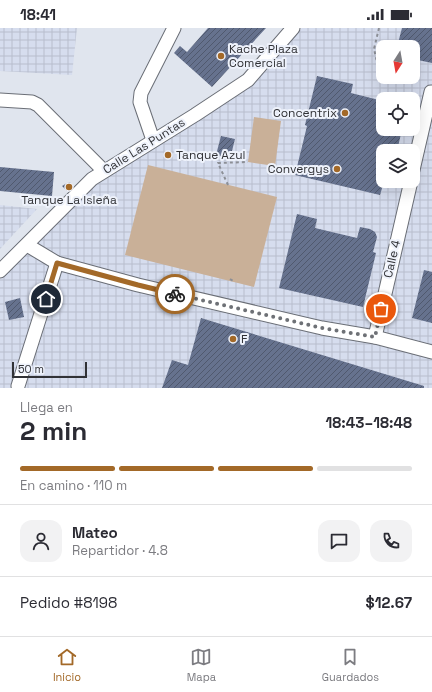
<!DOCTYPE html>
<html lang="es">
<head>
<meta charset="utf-8">
<style>
  :root { --surface:#fff; --page:#f2f2f3; --text:#2b2b33; --muted:#7c7c81; --line:#e1e1e2; --accent:#a36928 }
  body { margin:0; font-family:"Space Grotesk",sans-serif; background:var(--page); color:var(--text); height:100vh; display:flex; flex-direction:column; font-size:15px; white-space:nowrap }
  * { box-sizing:border-box; margin:0 }
  p { font-size:13px; color:var(--muted) }
  .icon { flex:none; width:22px; height:22px; fill:none; stroke:currentColor; stroke-width:2; stroke-linecap:round; stroke-linejoin:round }
  .map { position:relative; height:360px; overflow:hidden }
  .panel { display:flex; flex-direction:column; background:var(--surface); flex:1 }
  .panel>* { flex:none }
  .needle { width:26px; rotate:191deg }
  .buttons { position:absolute; left:376px; top:12px; display:grid; gap:8px }
  .buttons a { display:grid; place-items:center; width:44px; height:44px; border-radius:8px; background:var(--surface); box-shadow:0 4px 16px #0002; font-size:20px }
  .scale { position:absolute; left:12px; bottom:10px; width:75px; box-sizing:border-box; padding-left:4px; border:2px solid #313236; border-top:0; font-size:11px; line-height:14px; white-space:nowrap; color:#313236; -webkit-text-stroke:3px #eef2fb; paint-order:stroke }
  .pin { position:absolute; display:grid; place-items:center; width:34px; height:34px; color:#fff; margin:-17px; border:2px solid #fff; border-radius:50%; box-shadow:0 1px 4px #0007 }
  .courier { position:absolute; display:grid; place-items:center; width:40px; height:40px; margin:-20px; border:3px solid #a36928; border-radius:50%; background:#fff; color:#222; box-shadow:0 1px 5px #0007 }
  .overview em { font-style:normal; font-weight:700 }
  .overview div { display:flex; flex-direction:column-reverse }
  .overview { display:flex; align-items:center; justify-content:space-between; height:68px; padding:0 20px }
  h1 { font-size:26px; font-weight:700; line-height:30px }
  .bar { display:grid; grid-template-columns:repeat(4,1fr); gap:6px 4px; align-content:center; height:48px; padding:0 20px }
  .bar i { height:5px; border-radius:3px; background:var(--line) }
  .bar .selected { background:var(--accent) }
  .bar p { grid-column:span 4 }
  .line { display:flex; align-items:center; gap:10px; padding:0 20px; border-top:1px solid var(--line) }
  .line div { flex:1 }
  .round { display:grid; place-items:center; flex:none; width:42px; height:42px; border-radius:12px; background:var(--page) }
  .status { display:flex; justify-content:space-between; align-items:center; height:28px; padding:0 20px; background:var(--surface); direction:ltr }
  .status svg { height:11px; fill:currentColor }
  .menu { display:flex; justify-content:space-around; align-items:center; height:56px; border-top:1px solid var(--line); background:var(--surface); font-size:11px; color:var(--muted) }
  .menu a { display:grid; justify-items:center; gap:2px }
  .menu .selected { color:var(--accent) }
  .map>svg:first-child { display:block }
  .industrial { fill:url(#industrial-grid); fill-rule:evenodd }
  .pitch { fill:#c9b098 }
  .building { fill:url(#building-hatch) }
  .lines { fill:none; stroke-linecap:round; stroke-linejoin:round }
  .minor-casing { stroke:#6a6e76; stroke-width:15 }
  .path { stroke:#8c8f96; stroke-width:2; stroke-dasharray:3 3; stroke-linecap:butt }
  .minor { stroke:#fff; stroke-width:13 }
  .done { stroke:#6e7176; stroke-width:4; stroke-dasharray:0 7.2 }
  .route { stroke:#a36928; stroke-width:5 }
  .poi-dot { fill:#a36928; stroke:#eef2fb; stroke-width:1.5 }
  .labels { text-anchor:middle; dominant-baseline:central; stroke-width:4; stroke-linejoin:round; paint-order:stroke }
  .poi-label { font-size:12px; fill:#313236; stroke:#eef2fb; text-anchor:start }
  .street-label { font-size:12px; fill:#313236; stroke:#eef2fb }
</style>
</head>
<body>
<div class="status"><b>18:41</b><svg viewBox="0 0 49 12"><path d="M0 12V9h3v3zM5 12V6h3v6zM10 12V3h3v9zM15 12V0h3v12zM26 1h20v11H26zM47 4h2v5h-2z"/></svg></div>
<div class="map">
<svg width="432" height="360" viewBox="0 0 432 360">
  <defs>
    <pattern id="industrial-grid" width="8" height="8" patternUnits="userSpaceOnUse"><rect width="8" height="8" fill="#d6ddee"/><path d="M0 4h8M4 0v8" fill="none" stroke="#b8becd"/></pattern>
    <pattern id="building-hatch" width="6" height="6" patternUnits="userSpaceOnUse"><rect width="6" height="6" fill="#66728e"/><path d="M-1 1l2-2M0 6l6-6M5 7l2-2" fill="none" stroke="#50596e"/></pattern>
  </defs>
  <rect width="100%" height="100%" fill="#e0e5ee"/>
  <g class="industrial">
    <path d="M0 0H77L72 47 0 43Z"/>
    <path d="M302 0H432V360H0V251L20 230 96 157 255 52ZM383 19H413V49H383ZM383 71H413V101H383ZM383 123H413V153H383Z"/>
    <path d="M0 177 37 181 0 221Z"/>
  </g>
  <g class="pitch">
    <path d="M254 89 281 93 275 138 248 134Z"/>
    <path d="M148 137 277 169 254 259 125 227Z"/>
  </g>
  <g class="building">
    <path d="M208 0H266L212 59 174 25 180 18 187 24Z"/>
    <path d="M402 0H432V35L413 31V19H397Z"/>
    <path d="M317 48 353 56 351 65 383 73V101H402L398 119 383 116V157L380 167 295 147 307 98 305 97Z"/>
    <path d="M221 108 235 111 230 131 216 127Z"/>
    <path d="M0 139 54 144 52 168 0 163Z"/>
    <path d="M70 154 73 159 69 163H67L62 158 67 155Z"/>
    <path d="M297 186 317 191 315 200 357 210 360 199 370 201 375 204 377 209 373 224 376 225 363 279 279 260Z"/>
    <path d="M424 242 432 244V295L412 290Z"/>
    <path d="M20 270 24 289 9 292 5 274Z"/>
    <path d="M201 290 424 358V360H162L172 332 188 337Z"/>
  </g>
  <g class="lines">
    <g class="minor-casing">
      <g id="minor">
        <path d="M0 72 32 74 38 77 104 143"/>
        <path d="M153 112 140 74 141 65 174 0"/>
        <path d="M413 142 431 64H432"/>
        <path d="M27 217 57 235 138 257 322 300 375 309 432 324"/>
        <path d="M0 243 92 151 195 87 248 52 293 0"/>
        <path d="M375 309 411 153"/>
        <path d="M18 358 57 235"/>
      </g>
    </g>
    <g class="path">
      <path d="M379 0 374 21 381 51"/>
      <path d="M228 157 218 135 248 134"/>
      <path d="M230 251 235 254"/>
    </g>
    <use href="#minor" class="minor"/>
  </g>
  <g class="lines">
    <path class="done" d="M175 266 322 300 375 309 381 281"/>
    <path class="route" d="M46 271 57 235 138 257 175 266"/>
  </g>
  <g class="poi-dot">
    <circle cx="221" cy="28" r="4"/>
    <circle cx="345" cy="85" r="4"/>
    <circle cx="168" cy="127" r="4"/>
    <circle cx="337" cy="141" r="4"/>
    <circle cx="69" cy="159" r="4"/>
    <circle cx="233" cy="311" r="4"/>
  </g>
  <g class="labels">
    <g class="poi-label">
      <text x="229" y="21">Kache Plaza<tspan x="229" dy="14">Comercial</tspan></text>
      <text x="337" y="85" text-anchor="end">Concentrix</text>
      <text x="176" y="127">Tanque Azul</text>
      <text x="329" y="141" text-anchor="end">Convergys</text>
      <text x="69" y="172" text-anchor="middle">Tanque La Isleña</text>
      <text x="241" y="311">F</text>
    </g>
    <g class="street-label">
      <text transform="translate(144 118) rotate(-32)">Calle Las Puntas</text>
      <text transform="translate(392 231) rotate(-77)">Calle 4</text>
    </g>
  </g>
</svg>
<div class="buttons">
<a><svg class="needle" viewBox="-14 -14 28 28"><path d="M0-13l5 13h-10z" fill="#e53935"/><path d="M0 13l5-13h-10z" fill="#7c7c81"/></svg></a>
<a><svg class="icon" aria-label="locate" viewBox="0 0 24 24"><circle cx="12" cy="12" r="6"/><path d="M12 2v4M12 18v4M2 12h4M18 12h4"/></svg></a>
<a><svg class="icon" aria-label="layers" viewBox="0 0 24 24"><path d="M12 4l9 5-9 5-9-5zM3 14l9 5 9-5"/></svg></a>
</div>
<div class="scale">50 m</div>
<div class="pin" style="left:381px;top:281px;background:#ea580c"><svg class="icon" aria-label="bag" viewBox="0 0 24 24"><path d="M5 8h14l-1 12H6zM9 8a3 3 0 0 1 6 0"/></svg></div>
<div class="pin" style="left:46px;top:271px;background:#1f2937"><svg class="icon" aria-label="home" viewBox="0 0 24 24"><path d="M3 11l9-7 9 7M6 9v11h12V9"/></svg></div>
<div class="courier" style="left:175px;top:266px"><svg class="icon" aria-label="bike" viewBox="0 0 24 24"><circle cx="6" cy="16" r="4"/><circle cx="18" cy="16" r="4"/><path d="M6 16l4-8h5l3 8M10 8l3 8H6M13 5h3"/></svg></div>
</div>
<section class="panel">
<div class="overview"><div><h1>2 min</h1><p>Llega en</p></div><em>18:43–18:48</em></div>
<div class="bar"><i class="selected"></i><i class="selected"></i><i class="selected"></i><i></i><p>En camino · 110 m</p></div>
<div class="line" style="height:72px"><a class="round"><svg class="icon" aria-label="person" viewBox="0 0 24 24"><circle cx="12" cy="8" r="4"/><path d="M4 21q1-7 8-7t8 7"/></svg></a><div><b>Mateo</b><p>Repartidor · 4.8</p></div><a class="round"><svg class="icon" aria-label="chat" viewBox="0 0 24 24"><path d="M4 5h16v11H9l-5 4z"/></svg></a><a class="round"><svg class="icon" aria-label="phone" viewBox="0 0 24 24"><path d="M5 4h4l2 5-3 2q2 4 5 5l2-3 5 2v4C11 20 4 13 5 4z"/></svg></a></div>
<div class="line" style="height:52px"><div>Pedido #8198</div><b>$12.67</b></div>
</section>
<nav class="menu">
<a class="selected"><svg class="icon" aria-label="home" viewBox="0 0 24 24"><path d="M3 11l9-7 9 7M6 9v11h12V9"/></svg>Inicio</a>
<a><svg class="icon" aria-label="map" viewBox="0 0 24 24"><path d="M3 6l6-2 6 2 6-2v14l-6 2-6-2-6 2zM9 4v14M15 6v14"/></svg>Mapa</a>
<a><svg class="icon" aria-label="saved" viewBox="0 0 24 24"><path d="M7 4h10v16l-5-4-5 4z"/></svg>Guardados</a>
</nav>
</body>
</html>
